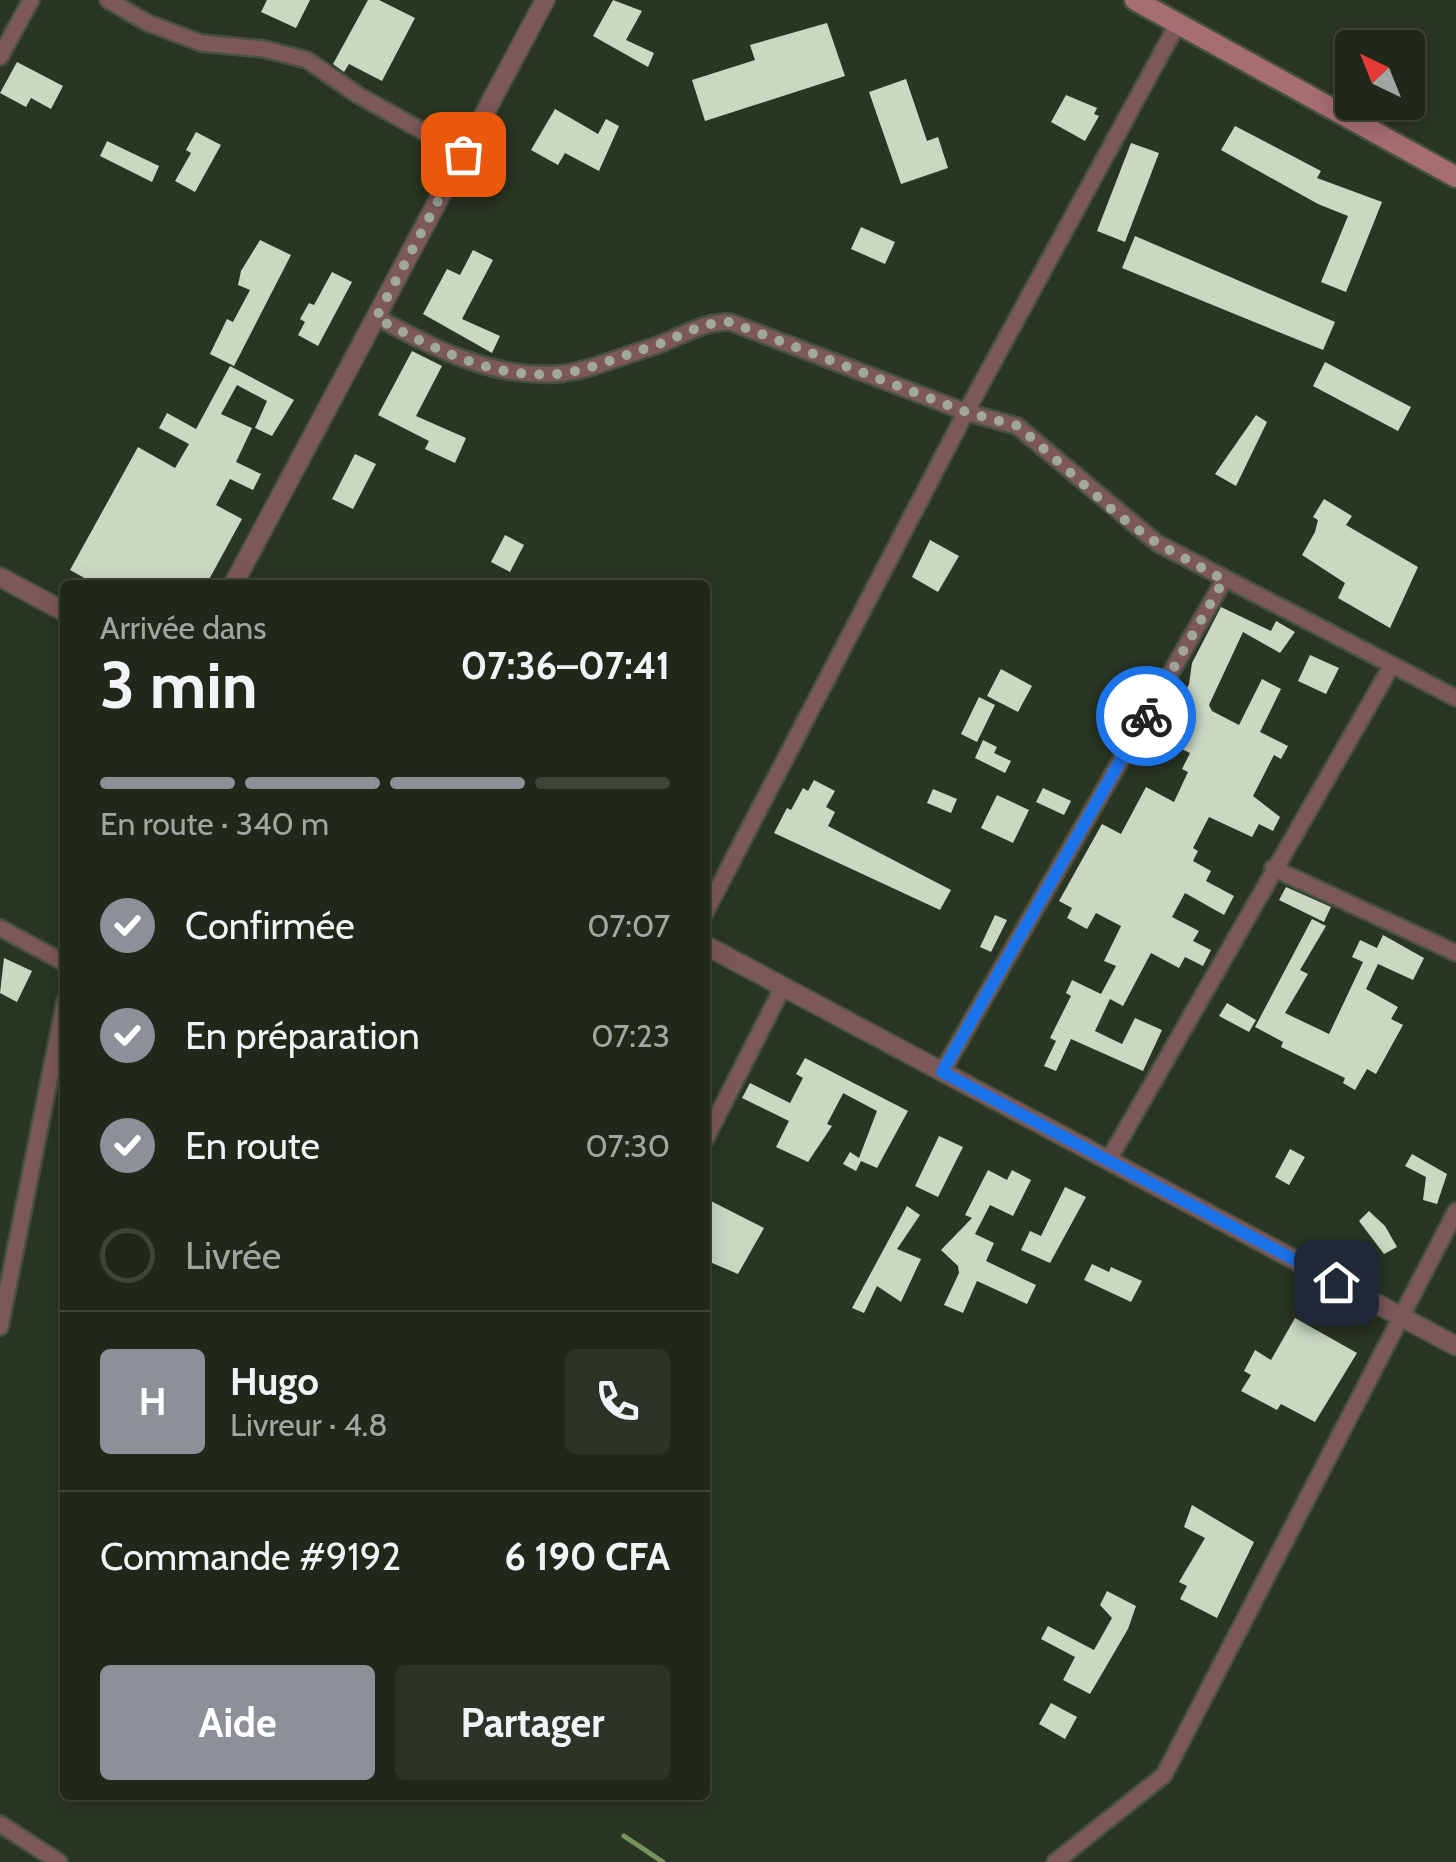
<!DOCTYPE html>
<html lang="fr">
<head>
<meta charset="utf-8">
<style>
  :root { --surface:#20281a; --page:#2d3427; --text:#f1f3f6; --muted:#a2a6a2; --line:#3d4439; --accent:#8c9099 }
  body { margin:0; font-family:Cabin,sans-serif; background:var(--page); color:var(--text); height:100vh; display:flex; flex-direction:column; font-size:38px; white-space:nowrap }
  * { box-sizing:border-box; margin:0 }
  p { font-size:32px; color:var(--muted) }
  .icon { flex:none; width:55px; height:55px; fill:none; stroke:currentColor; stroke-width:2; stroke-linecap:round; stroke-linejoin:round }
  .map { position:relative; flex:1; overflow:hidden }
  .details { position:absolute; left:60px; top:580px; width:650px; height:1220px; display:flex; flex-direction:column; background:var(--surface); border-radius:10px; box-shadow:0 5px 25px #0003,0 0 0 2px var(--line) }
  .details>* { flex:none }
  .needle { width:65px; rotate:317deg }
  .tools { position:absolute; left:1335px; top:30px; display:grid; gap:20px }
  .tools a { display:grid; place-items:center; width:90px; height:90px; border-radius:10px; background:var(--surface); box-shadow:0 5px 25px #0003,0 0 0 2px var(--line); font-size:50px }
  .pin { position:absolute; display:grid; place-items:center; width:85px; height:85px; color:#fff; margin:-42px; border-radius:20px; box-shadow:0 5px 15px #0006 }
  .courier { position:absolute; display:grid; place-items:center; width:100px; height:100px; margin:-50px; border:8px solid #1a73e8; border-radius:50%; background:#fff; color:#222; box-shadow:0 2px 12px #0007 }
  .headline em { font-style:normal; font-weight:800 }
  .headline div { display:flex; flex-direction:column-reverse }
  .headline { display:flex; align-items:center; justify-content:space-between; height:170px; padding:0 40px }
  h1 { font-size:65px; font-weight:800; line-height:75px }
  .bar { display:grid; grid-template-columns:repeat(4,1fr); gap:15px 10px; align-content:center; height:120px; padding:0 40px }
  .bar i { height:12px; border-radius:8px; background:var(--line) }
  .bar .active { background:var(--accent) }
  .bar p { grid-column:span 4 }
  .line { display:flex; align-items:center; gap:25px; padding:0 40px; border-top:2px solid var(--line) }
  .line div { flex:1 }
  .round { display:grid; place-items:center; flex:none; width:105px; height:105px; border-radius:10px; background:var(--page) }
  ol { padding:0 40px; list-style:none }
  li { display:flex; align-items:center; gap:30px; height:110px }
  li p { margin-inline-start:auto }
  li .icon { padding:10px; border-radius:50%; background:var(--accent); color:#fff; stroke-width:4 }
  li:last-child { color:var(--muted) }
  li i { width:55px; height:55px; border:5px solid var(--line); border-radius:50% }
  .button { display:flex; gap:20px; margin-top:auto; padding:20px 40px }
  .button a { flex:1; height:115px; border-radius:10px; background:var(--accent); color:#fff; font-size:40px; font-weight:800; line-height:115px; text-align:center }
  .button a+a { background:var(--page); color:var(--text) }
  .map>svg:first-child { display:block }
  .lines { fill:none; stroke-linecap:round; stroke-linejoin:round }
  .stream { stroke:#75925f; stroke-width:5 }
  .building { fill:#cad8c2 }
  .minor-casing { stroke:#475140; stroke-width:20 }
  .tertiary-casing { stroke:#475140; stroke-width:22 }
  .secondary-casing { stroke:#475140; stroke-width:25 }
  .minor { stroke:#7c585b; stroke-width:15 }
  .tertiary { stroke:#7c585b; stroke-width:18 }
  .secondary { stroke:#a66d73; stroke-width:20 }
  .done { stroke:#9fa89a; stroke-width:10; stroke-dasharray:0 18 }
  .route { stroke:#1a73e8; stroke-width:12 }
</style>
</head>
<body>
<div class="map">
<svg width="1456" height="1862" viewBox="0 0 1456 1862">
  <rect width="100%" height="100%" fill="#2a3523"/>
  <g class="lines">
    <path class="stream" d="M624 1836 663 1862"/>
  </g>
  <g class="building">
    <path d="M267 0H310L296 28 261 12Z"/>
    <path d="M368 0H379L415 18 382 81 349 64 344 72 333 64Z"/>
    <path d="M613 0 642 11 626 40 654 53 648 67 593 36Z"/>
    <path d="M827 23 845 76 705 121 692 80 755 60 750 45Z"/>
    <path d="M17 62 63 86 51 109 31 98 26 107 0 93Z"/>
    <path d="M906 79 927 141 938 137 948 168 901 184 869 92Z"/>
    <path d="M1066 95 1097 108 1094 114 1099 116 1085 141 1051 122Z"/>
    <path d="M555 109 598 134 606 119 619 126 599 171 565 153 558 165 531 150Z"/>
    <path d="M1235 126 1321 171 1317 178 1382 202 1346 292 1321 282 1348 216 1318 204 1221 150Z"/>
    <path d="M196 132 221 145 195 192 175 181 191 153 186 150Z"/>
    <path d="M107 141 159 166 152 182 100 156Z"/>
    <path d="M1131 143 1159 153 1125 242 1097 231Z"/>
    <path d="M861 227 895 242 885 264 851 249Z"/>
    <path d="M1135 236 1335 322 1323 350 1122 268Z"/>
    <path d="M260 240 291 255 234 366 210 354 227 319 233 322 250 290 238 285 241 271Z"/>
    <path d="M473 250 493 260 462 319 500 336 492 353 423 314 447 269 460 275Z"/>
    <path d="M332 272 352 282 318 346 298 335 305 322 300 319 309 303 314 305Z"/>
    <path d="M412 351 442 366 416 416 466 438 455 463 425 449 429 441 378 415Z"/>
    <path d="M1325 362 1411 407 1398 431 1313 386Z"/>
    <path d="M230 366 294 400 272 436 255 428 267 401 237 385 221 414 252 428 236 462 261 474 253 490 230 479 216 505 242 519 206 585H97L70 570 138 447 175 468 189 444 159 428 167 413 196 429Z"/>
    <path d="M1256 415 1267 422 1236 486 1215 474Z"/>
    <path d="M355 454 376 464 353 509 332 499Z"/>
    <path d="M1324 499 1352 516 1346 525 1418 567 1390 628 1338 598 1345 583 1302 555 1315 532 1318 520 1313 517Z"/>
    <path d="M505 535 524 545 510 572 491 562Z"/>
    <path d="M930 540 959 556 938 592 912 577Z"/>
    <path d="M1221 607 1271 631 1276 621 1295 632 1280 653 1243 632 1209 705 1212 711 1239 725 1262 679 1281 689 1260 732 1288 746 1281 759 1274 755 1253 796 1280 817 1273 831 1259 824 1252 837 1209 817 1193 848 1198 851 1193 861 1211 871 1206 881 1234 896 1224 915 1185 893 1172 917 1199 931 1193 941 1211 950 1203 966 1185 957 1179 968 1151 953 1123 1006 1110 999 1095 1031 1122 1044 1135 1018 1162 1030 1143 1071 1071 1039 1056 1071 1044 1066 1056 1041 1050 1038 1071 996 1066 993 1072 980 1101 994 1116 966 1104 961 1121 926 1096 913 1087 929 1067 918 1072 908 1059 901 1102 824 1121 834 1146 787 1174 802 1188 772 1182 769 1190 753 1149 734 1157 719 1169 725 1189 684 1192 663Z"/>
    <path d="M1310 655 1339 668 1326 694 1298 681Z"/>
    <path d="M1001 669 1032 686 1018 712 987 696Z"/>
    <path d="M979 697 995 705 977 742 961 734Z"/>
    <path d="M983 740 997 747 994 753 1011 761 1005 773 975 758Z"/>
    <path d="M814 780 835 791 826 807 835 812 828 826 951 890 940 910 774 833 787 808 791 810 803 788 808 791Z"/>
    <path d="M1043 788 1071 801 1064 815 1036 802Z"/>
    <path d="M933 789 957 799 951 813 927 803Z"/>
    <path d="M997 795 1029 810 1013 843 981 828Z"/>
    <path d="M1286 887 1331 907 1324 922 1279 900Z"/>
    <path d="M995 915 1007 920 991 952 980 947Z"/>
    <path d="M1312 919 1326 926 1300 970 1308 974 1285 1013 1329 1034 1363 962 1352 957 1360 940 1377 948 1383 935 1424 958 1413 980 1378 964 1366 989 1398 1007 1391 1019 1403 1025 1376 1074 1367 1069 1355 1090 1343 1083 1345 1078 1281 1047 1283 1042 1255 1027Z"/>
    <path d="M4 958 32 971 17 1002 0 993Z"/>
    <path d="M1227 1003 1256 1020 1249 1032 1219 1016Z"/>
    <path d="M805 1058 908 1111 877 1168 861 1161 856 1171 843 1164 850 1152 859 1158 877 1111 843 1093 847 1086 827 1124 832 1126 808 1162 776 1147 789 1121 742 1098 750 1083 790 1103 803 1078 796 1074Z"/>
    <path d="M939 1136 963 1147 938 1197 915 1186Z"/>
    <path d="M1290 1149 1305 1157 1289 1185 1275 1177Z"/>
    <path d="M1412 1154 1447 1174 1437 1204 1423 1200 1426 1177 1405 1166Z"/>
    <path d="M988 1170 1007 1180 1012 1170 1031 1180 1013 1216 990 1205 975 1234 994 1243 986 1261 1036 1285 1027 1304 977 1281 963 1313 944 1305 959 1273 958 1266 941 1250 972 1218 965 1215Z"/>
    <path d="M1065 1187 1086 1197 1050 1263 1021 1250 1030 1231 1041 1236Z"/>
    <path d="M705 1198 764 1228 738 1274 705 1260Z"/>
    <path d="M907 1206 920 1215 897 1249 921 1259 901 1302 877 1286 864 1313 852 1308Z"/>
    <path d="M1369 1211 1385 1226 1397 1247 1384 1254 1359 1221Z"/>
    <path d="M1092 1264 1109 1272 1111 1267 1142 1281 1131 1302 1084 1280Z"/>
    <path d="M1295 1318 1357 1353 1315 1422 1281 1404 1277 1410 1241 1391 1251 1375 1244 1371 1255 1350 1271 1360Z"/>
    <path d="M1192 1505 1254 1542 1217 1618 1180 1599 1187 1586 1179 1582 1205 1538 1184 1527Z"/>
    <path d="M1107 1591 1136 1606 1128 1629 1090 1694 1063 1680 1075 1657 1041 1639 1048 1626 1094 1650 1112 1618 1100 1605Z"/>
    <path d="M1051 1703 1077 1717 1065 1739 1039 1724Z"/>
  </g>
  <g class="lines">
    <g class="minor-casing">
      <g id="minor">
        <path d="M108 0 148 23 201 43 264 49 307 60 358 95 463 154"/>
        <path d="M0 57 31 0"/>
        <path d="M376 317C432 347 490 378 556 374 586 372 622 356 652 347 679 338 702 321 730 322L966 412 1017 426 1157 543 1456 698"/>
        <path d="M1273 868 1456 953"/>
        <path d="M705 913 966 412 1178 23"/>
        <path d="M0 928 65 963"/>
        <path d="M942 1072 1224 580"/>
        <path d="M705 1140 783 987"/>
        <path d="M1108 1161 1392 665"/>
        <path d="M0 1327 65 1001"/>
        <path d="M0 1824 59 1862"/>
        <path d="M1055 1862 1164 1775 1456 1211"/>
      </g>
    </g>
    <g class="tertiary-casing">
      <g id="tertiary">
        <path d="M0 577 65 612"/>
        <path d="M233 585 545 0"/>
        <path d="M705 945 1456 1346"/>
      </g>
    </g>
    <g class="secondary-casing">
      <path id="secondary" d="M1135 0 1456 177"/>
    </g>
    <use href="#minor" class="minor"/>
    <use href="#tertiary" class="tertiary"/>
    <use href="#secondary" class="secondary"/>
  </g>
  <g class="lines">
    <path class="done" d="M463 154 376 318C432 347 490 379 556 374 584 372 617 358 644 349 674 341 700 321 730 322L966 412 1018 426 1118 515 1157 543 1224 580 1146 716"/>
    <path class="route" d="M1146 716 942 1072 1336 1282"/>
  </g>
</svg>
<div class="tools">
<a><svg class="needle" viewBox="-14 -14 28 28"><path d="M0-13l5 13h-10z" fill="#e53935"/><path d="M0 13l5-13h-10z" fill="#a2a6a2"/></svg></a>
</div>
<div class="pin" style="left:463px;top:154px;background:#ea580c"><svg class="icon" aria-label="bag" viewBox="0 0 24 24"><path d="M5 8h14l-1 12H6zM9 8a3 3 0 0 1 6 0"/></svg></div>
<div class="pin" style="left:1336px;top:1282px;background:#1f2937"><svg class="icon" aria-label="home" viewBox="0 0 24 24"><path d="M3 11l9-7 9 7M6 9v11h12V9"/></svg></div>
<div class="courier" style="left:1146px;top:716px"><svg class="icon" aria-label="bike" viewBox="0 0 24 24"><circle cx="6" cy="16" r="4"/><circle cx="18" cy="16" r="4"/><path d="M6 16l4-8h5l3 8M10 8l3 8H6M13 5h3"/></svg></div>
<section class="details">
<div class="headline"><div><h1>3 min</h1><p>Arrivée dans</p></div><em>07:36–07:41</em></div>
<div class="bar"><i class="active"></i><i class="active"></i><i class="active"></i><i></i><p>En route · 340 m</p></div>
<ol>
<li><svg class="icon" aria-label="check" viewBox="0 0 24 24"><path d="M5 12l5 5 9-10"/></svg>Confirmée<p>07:07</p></li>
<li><svg class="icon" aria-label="check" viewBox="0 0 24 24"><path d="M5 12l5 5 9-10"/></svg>En préparation<p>07:23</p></li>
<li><svg class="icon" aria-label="check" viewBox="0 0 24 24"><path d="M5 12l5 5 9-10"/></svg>En route<p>07:30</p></li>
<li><i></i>Livrée</li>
</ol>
<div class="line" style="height:180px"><b class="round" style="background:var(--accent);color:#fff">H</b><div><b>Hugo</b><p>Livreur · 4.8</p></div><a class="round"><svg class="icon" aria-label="phone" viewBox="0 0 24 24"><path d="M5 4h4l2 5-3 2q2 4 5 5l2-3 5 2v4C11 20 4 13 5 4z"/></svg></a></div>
<div class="line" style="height:130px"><div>Commande #9192</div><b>6 190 CFA</b></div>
<div class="button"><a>Aide</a><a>Partager</a></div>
</section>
</div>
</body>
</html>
